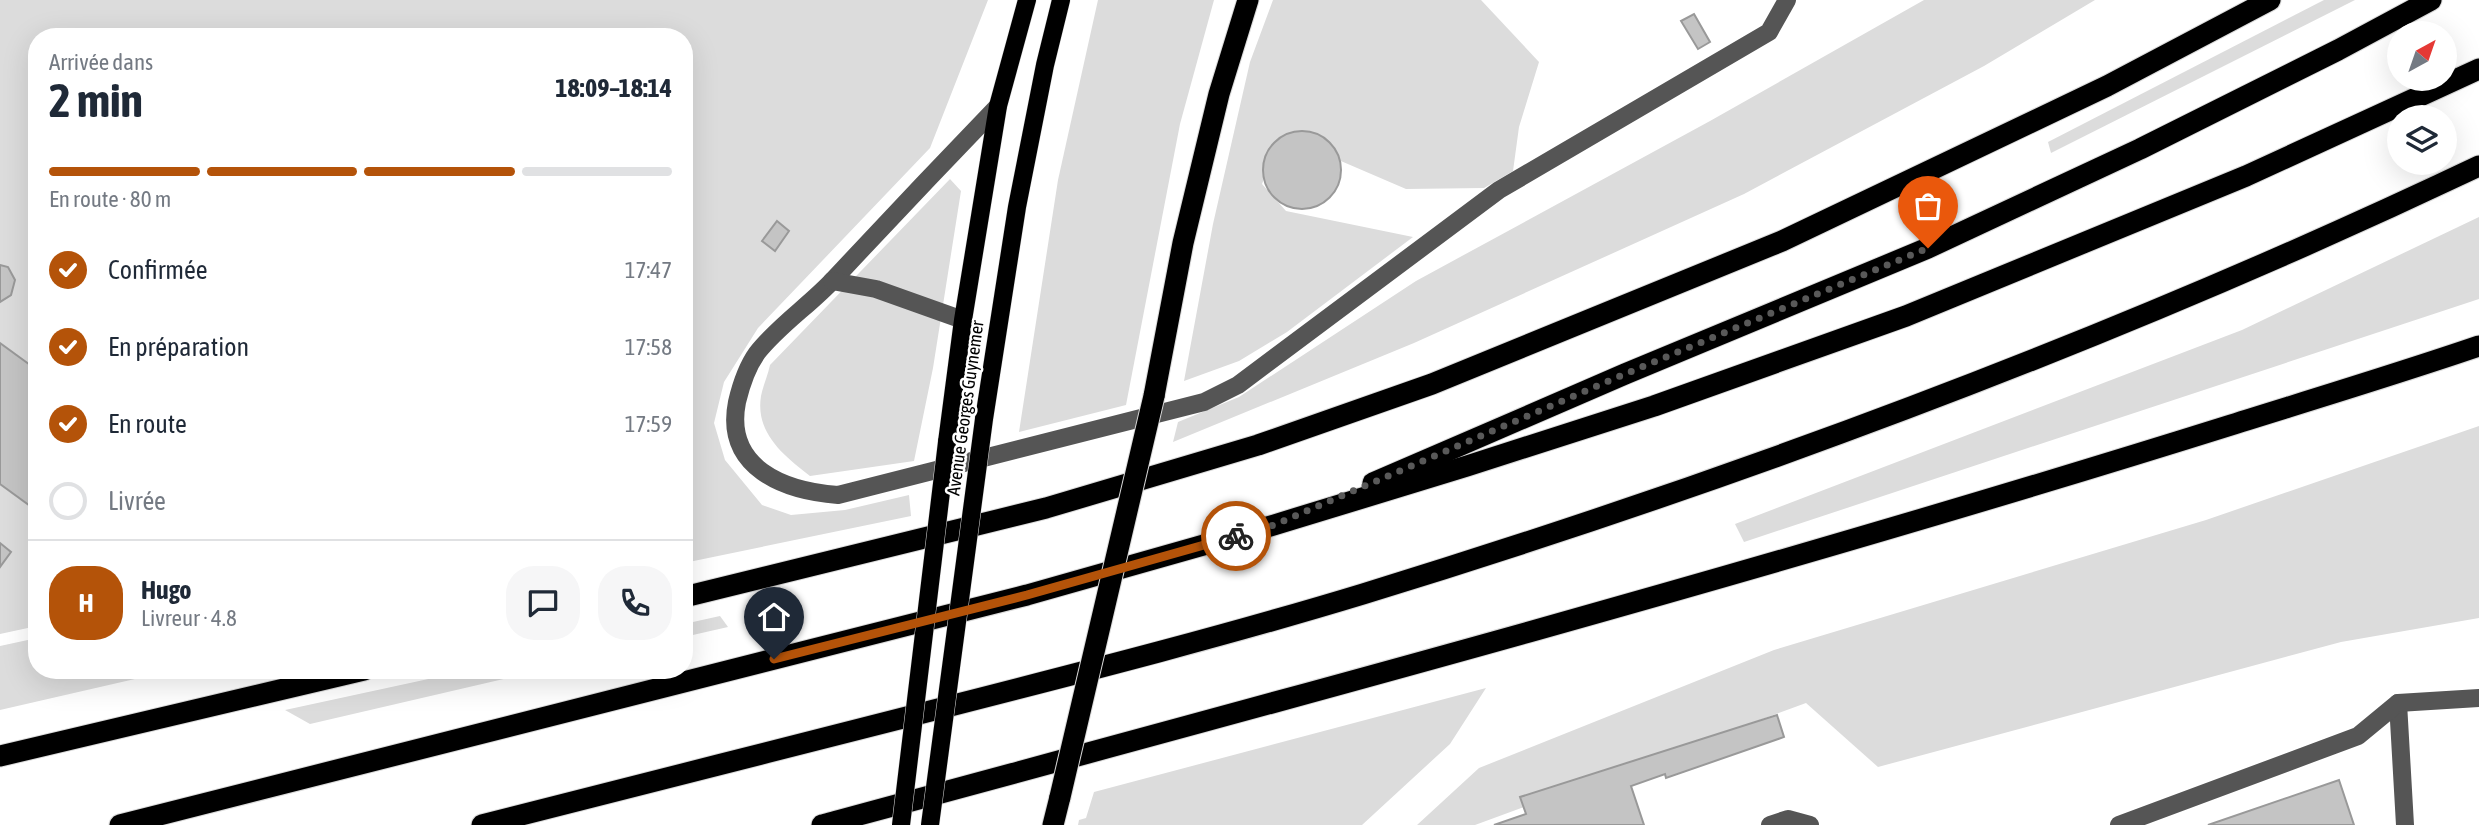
<!DOCTYPE html>
<html lang="fr">
<head>
<meta charset="utf-8">
<style>
  :root { --surface:#fff; --page:#f6f6f7; --text:#1f2937; --muted:#747a83; --line:#e0e1e3; --accent:#b45309 }
  body { margin:0; font-family:"Asap Condensed",sans-serif; background:var(--page); color:var(--text); height:100vh; display:flex; flex-direction:column; font-size:26px; white-space:nowrap }
  * { box-sizing:border-box; margin:0 }
  p { font-size:23px; color:var(--muted) }
  .icon { flex:none; width:38px; height:38px; fill:none; stroke:currentColor; stroke-width:2; stroke-linecap:round; stroke-linejoin:round }
  .map { position:relative; flex:1; overflow:hidden }
  .side { position:absolute; left:28px; top:28px; width:665px; height:651px; display:flex; flex-direction:column; background:var(--surface); border-radius:28px; box-shadow:0 7px 28px #0002 }
  .side>* { flex:none }
  .needle { width:46px; rotate:40deg }
  .fabs { position:absolute; left:2387px; top:21px; display:grid; gap:14px }
  .fabs a { display:grid; place-items:center; width:70px; height:70px; border-radius:50%; background:var(--surface); box-shadow:0 7px 28px #0002; font-size:35px }
  .pin { position:absolute; display:grid; place-items:center; width:60px; height:60px; color:#fff; margin:-72px -30px; border-radius:50% 50% 50% 0; rotate:-45deg; box-shadow:0 0 7px #0007 }
  .pin .icon { rotate:45deg }
  .courier { position:absolute; display:grid; place-items:center; width:70px; height:70px; margin:-35px; border:5px solid #b45309; border-radius:50%; background:#fff; color:#222; box-shadow:0 2px 9px #0007 }
  .overview em { font-style:normal; font-weight:700 }
  .overview div { display:flex; flex-direction:column-reverse }
  .overview { display:flex; align-items:center; justify-content:space-between; height:119px; padding:0 21px }
  h1 { font-size:46px; font-weight:700; line-height:52px }
  .bar { display:grid; grid-template-columns:repeat(4,1fr); gap:10px 7px; align-content:center; height:84px; padding:0 21px }
  .bar i { height:9px; border-radius:5px; background:var(--line) }
  .bar .on { background:var(--accent) }
  .bar p { grid-column:span 4 }
  .line { display:flex; align-items:center; gap:18px; padding:0 21px; border-top:2px solid var(--line) }
  .line div { flex:1 }
  .round { display:grid; place-items:center; flex:none; width:74px; height:74px; border-radius:28px; background:var(--page) }
  ol { padding:0 21px; list-style:none }
  li { display:flex; align-items:center; gap:21px; height:77px }
  li p { margin-inline-start:auto }
  li .icon { padding:7px; border-radius:50%; background:var(--accent); color:#fff; stroke-width:4 }
  li:last-child { color:var(--muted) }
  li i { width:38px; height:38px; border:4px solid var(--line); border-radius:50% }
  .map>svg:first-child { display:block }
  .green { fill:#dcdcdc }
  .building { fill:#c4c4c4; stroke:#999; stroke-width:2 }
  .lines { fill:none; stroke-linecap:round; stroke-linejoin:round }
  .major-casing { stroke:#dbdbdb; stroke-width:19 }
  .highway-casing { stroke:#dbdbdb; stroke-width:23 }
  .minor { stroke:#555; stroke-width:18 }
  .major { stroke:#000; stroke-width:18 }
  .highway { stroke:#000; stroke-width:21 }
  .major-bridge-casing { stroke:#dbdbdb; stroke-width:19; stroke-linecap:butt }
  .highway-bridge-casing { stroke:#dbdbdb; stroke-width:23; stroke-linecap:butt }
  .major-bridge { stroke:#000; stroke-width:18 }
  .highway-bridge { stroke:#000; stroke-width:21 }
  .done { stroke:#595959; stroke-width:7; stroke-dasharray:0 12.6 }
  .route { stroke:#b45309; stroke-width:9 }
  .labels { text-anchor:middle; dominant-baseline:central; stroke-width:5; stroke-linejoin:round; paint-order:stroke }
  .street-label { font-size:18px; fill:#000; stroke:#fff }
</style>
</head>
<body>
<div class="map">
<svg width="2479" height="825" viewBox="0 0 2479 825">
  <rect width="100%" height="100%" fill="#fff"/>
  <g class="green">
    <path d="M0 0H988L930 148 758 328 724 382 714 423 725 460 762 505 791 515 845 510 909 495 911 516 684 563V37H37V626L0 634Z"/>
    <path d="M1098 0H1214L1180 124 1126 405 1019 432 1058 180Z"/>
    <path d="M1273 0H1481L1539 62 1519 127 1513 171 1484 188 1406 189 1299 143 1275 151 1262 184 1286 211 1413 237 1287 332 1239 361 1184 381 1213 224 1250 62Z"/>
    <path d="M1924 0H2095L1984 66 1744 194 1414 343 1173 442 1178 422 1239 397 1416 281 1710 121Z"/>
    <path d="M2324 0H2355L2051 153 2048 142Z"/>
    <path d="M950 179 961 191 933 368 914 461 810 476C784 456 755 433 761 396 763 386 768 375 770 365Z"/>
    <path d="M2479 217V299L1744 542 1735 524 2242 330Z"/>
    <path d="M2479 426V618L2341 642 1878 767 1806 703 1475 825H1417L1479 768 1774 650 2206 520Z"/>
    <path d="M720 616 728 627 684 637V624Z"/>
    <path d="M37 638V670H174L0 710V646Z"/>
    <path d="M470 670H542L310 724 285 710Z"/>
    <path d="M1486 688 1450 744 1362 825H1078L1079 820 1086 818 1094 792Z"/>
  </g>
  <g class="building">
    <path d="M1694 14 1710 42 1698 49 1681 21Z"/>
    <circle cx="1302" cy="170" r="39"/>
    <path d="M777 221 789 231 775 251 762 241Z"/>
    <path d="M0 265 8 267 15 280 11 295 0 302Z"/>
    <path d="M0 343 37 370V511L0 484Z"/>
    <path d="M0 543 11 552 0 567Z"/>
    <path d="M1777 715 1784 737 1666 778 1665 774 1631 786 1644 825H1494L1526 814 1520 797Z"/>
    <path d="M2339 780 2354 825H2208Z"/>
  </g>
  <g class="lines">
    <g class="major-casing">
      <g id="major">
        <path d="M984 419 1017 207 1045 65 1061 0"/>
        <path d="M947 442 963 320 998 106 1027 0"/>
      </g>
    </g>
    <g class="highway-casing">
      <g id="highway">
        <path d="M1154 396 1183 243 1219 94 1248 0"/>
        <path d="M1373 483 1625 374 1928 248 2140 149 2338 50 2431 0"/>
        <path d="M684 597 1046 508 1258 445 1432 384 1782 241 2107 86 2270 0"/>
        <path d="M0 756 364 670"/>
        <path d="M120 825 1027 595 1274 525 1467 466 1654 406 1906 316 2246 176 2479 69"/>
        <path d="M482 825C639 785 797 745 954 705 1091 670 1228 635 1363 594 1744 477 2119 337 2479 166"/>
        <path d="M822 825C1293 698 1765 571 2231 425 2314 399 2397 374 2479 346"/>
        <path d="M1053 825 1060 797"/>
      </g>
    </g>
    <g class="minor">
      <path d="M998 106C943 163 888 221 834 279 810 305 779 325 757 353 747 367 741 385 737 402 724 468 784 491 838 495L1204 402 1238 385 1499 190 1769 32 1787 0"/>
      <path d="M832 281 876 289 963 320"/>
      <path d="M2398 703 2405 825"/>
      <path d="M1770 825 1788 819 1810 825"/>
      <path d="M2119 825 2358 736 2398 703 2479 698"/>
    </g>
    <use href="#major" class="major"/>
    <use href="#highway" class="highway"/>
    <g class="major-bridge-casing">
      <g id="major-bridge">
        <path d="M901 825 947 442"/>
        <path d="M930 825 984 419"/>
      </g>
    </g>
    <g class="highway-bridge-casing">
      <path id="highway-bridge" d="M1060 797 1154 396"/>
    </g>
    <use href="#major-bridge" class="major-bridge"/>
    <use href="#highway-bridge" class="highway-bridge"/>
  </g>
  <g class="lines">
    <path class="done" d="M1236 536 1274 525 1625 374 1928 248"/>
    <path class="route" d="M774 659 1027 595 1236 536"/>
  </g>
  <g class="labels">
    <g class="street-label">
      <text transform="translate(965 408) rotate(-82)">Avenue Georges Guynemer</text>
    </g>
  </g>
</svg>
<div class="fabs">
<a><svg class="needle" viewBox="-14 -14 28 28"><path d="M0-13l5 13h-10z" fill="#e53935"/><path d="M0 13l5-13h-10z" fill="#747a83"/></svg></a>
<a><svg class="icon" aria-label="layers" viewBox="0 0 24 24"><path d="M12 4l9 5-9 5-9-5zM3 14l9 5 9-5"/></svg></a>
</div>
<div class="pin" style="left:1928px;top:248px;background:#ea580c"><svg class="icon" aria-label="bag" viewBox="0 0 24 24"><path d="M5 8h14l-1 12H6zM9 8a3 3 0 0 1 6 0"/></svg></div>
<div class="pin" style="left:774px;top:659px;background:#1f2937"><svg class="icon" aria-label="home" viewBox="0 0 24 24"><path d="M3 11l9-7 9 7M6 9v11h12V9"/></svg></div>
<div class="courier" style="left:1236px;top:536px"><svg class="icon" aria-label="bike" viewBox="0 0 24 24"><circle cx="6" cy="16" r="4"/><circle cx="18" cy="16" r="4"/><path d="M6 16l4-8h5l3 8M10 8l3 8H6M13 5h3"/></svg></div>
<section class="side">
<div class="overview"><div><h1>2 min</h1><p>Arrivée dans</p></div><em>18:09–18:14</em></div>
<div class="bar"><i class="on"></i><i class="on"></i><i class="on"></i><i></i><p>En route · 80 m</p></div>
<ol>
<li><svg class="icon" aria-label="check" viewBox="0 0 24 24"><path d="M5 12l5 5 9-10"/></svg>Confirmée<p>17:47</p></li>
<li><svg class="icon" aria-label="check" viewBox="0 0 24 24"><path d="M5 12l5 5 9-10"/></svg>En préparation<p>17:58</p></li>
<li><svg class="icon" aria-label="check" viewBox="0 0 24 24"><path d="M5 12l5 5 9-10"/></svg>En route<p>17:59</p></li>
<li><i></i>Livrée</li>
</ol>
<div class="line" style="height:126px"><b class="round" style="background:var(--accent);color:#fff">H</b><div><b>Hugo</b><p>Livreur · 4.8</p></div><a class="round"><svg class="icon" aria-label="chat" viewBox="0 0 24 24"><path d="M4 5h16v11H9l-5 4z"/></svg></a><a class="round"><svg class="icon" aria-label="phone" viewBox="0 0 24 24"><path d="M5 4h4l2 5-3 2q2 4 5 5l2-3 5 2v4C11 20 4 13 5 4z"/></svg></a></div>
</section>
</div>
</body>
</html>
